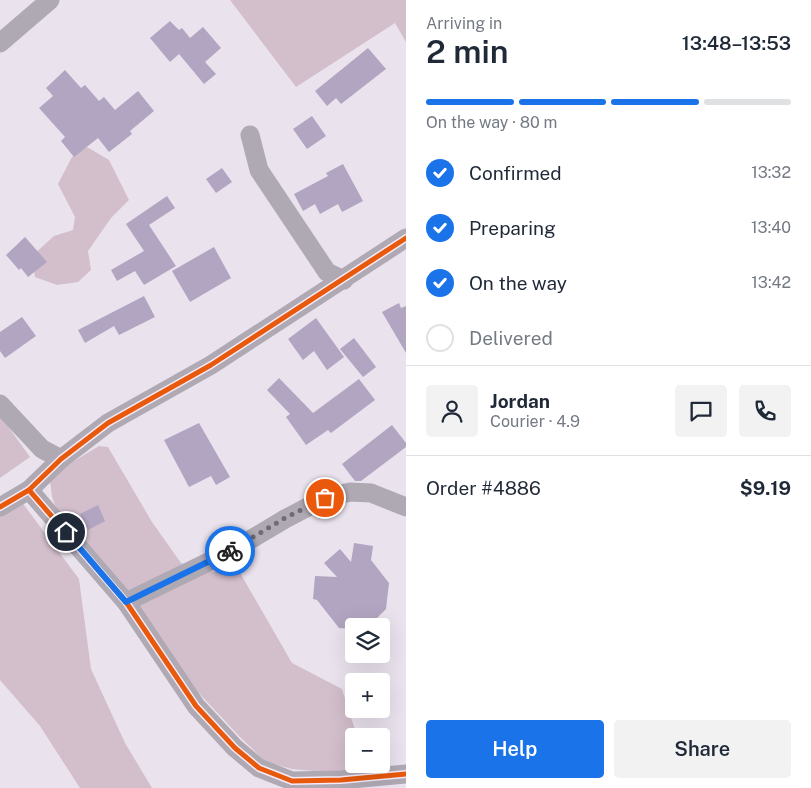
<!DOCTYPE html>
<html lang="en">
<head>
<meta charset="utf-8">
<style>
  :root { --surface:#fff; --page:#f2f2f3; --text:#1f2937; --muted:#747a83; --line:#e0e1e3; --accent:#1a73e8 }
  body { margin:0; font-family:"Public Sans",sans-serif; background:var(--page); color:var(--text); height:100vh; display:flex; flex-direction:column; font-size:19px; white-space:nowrap }
  * { box-sizing:border-box; margin:0 }
  p { font-size:16px; color:var(--muted) }
  .icon { flex:none; width:28px; height:28px; fill:none; stroke:currentColor; stroke-width:2; stroke-linecap:round; stroke-linejoin:round }
  .map { position:relative; flex:1; overflow:hidden }
  .sheet { display:flex; flex-direction:column; background:var(--surface); width:405px }
  .sheet>* { flex:none }
  .tools { position:absolute; left:345px; top:618px; display:grid; gap:10px }
  .tools a { display:grid; place-items:center; width:45px; height:45px; border-radius:5px; background:var(--surface); box-shadow:0 5px 20px #0002; font-size:25px }
  .pin { position:absolute; display:grid; place-items:center; width:42px; height:42px; color:#fff; margin:-21px; border:2px solid #fff; border-radius:50%; box-shadow:0 1px 5px #0007 }
  .courier { position:absolute; display:grid; place-items:center; width:50px; height:50px; margin:-25px; border:4px solid #1a73e8; border-radius:50%; background:#fff; color:#222; box-shadow:0 1px 6px #0007 }
  .summary em { font-style:normal; font-weight:600 }
  .summary div { display:flex; flex-direction:column-reverse }
  .summary { display:flex; align-items:center; justify-content:space-between; height:85px; padding:0 20px }
  h1 { font-size:32px; font-weight:600; line-height:38px }
  .bar { display:grid; grid-template-columns:repeat(4,1fr); gap:8px 5px; align-content:center; height:60px; padding:0 20px }
  .bar i { height:6px; border-radius:4px; background:var(--line) }
  .bar .on { background:var(--accent) }
  .bar p { grid-column:span 4 }
  .line { display:flex; align-items:center; gap:12px; padding:0 20px; border-top:1px solid var(--line) }
  .line div { flex:1 }
  .round { display:grid; place-items:center; flex:none; width:52px; height:52px; border-radius:5px; background:var(--page) }
  ol { padding:0 20px; list-style:none }
  li { display:flex; align-items:center; gap:15px; height:55px }
  li p { margin-inline-start:auto }
  li .icon { padding:5px; border-radius:50%; background:var(--accent); color:#fff; stroke-width:4 }
  li:last-child { color:var(--muted) }
  li i { width:28px; height:28px; border:2px solid var(--line); border-radius:50% }
  .primary-button { display:flex; gap:10px; margin-top:auto; padding:10px 20px }
  .primary-button a { flex:1; height:58px; border-radius:5px; background:var(--accent); color:#fff; font-size:20px; font-weight:600; line-height:58px; text-align:center }
  .primary-button a+a { background:var(--page); color:var(--text) }
  main { display:flex; flex:1; min-height:0 }
  .map>svg:first-child { display:block }
  .green { fill:#d3becc }
  .building { fill:#b1a5c1 }
  .lines { fill:none; stroke-linecap:round; stroke-linejoin:round }
  .minor { stroke:#afa9b4; stroke-width:19 }
  .cycleway-casing { stroke:#f5ebf9; stroke-width:8 }
  .cycleway { stroke:#e8590c; stroke-width:5 }
  .done { stroke:#716b78; stroke-width:5; stroke-dasharray:0 9 }
  .route { stroke:#1a73e8; stroke-width:6 }
</style>
</head>
<body>
<main>
<div class="map">
<svg width="406" height="788" viewBox="0 0 406 788">
  <rect width="100%" height="100%" fill="#eae3ee"/>
  <g class="green">
    <path d="M230 0H406V42L395 23 296 87Z"/>
    <path d="M87 147 109 160 129 200 111 218 88 251 91 270 78 282 57 285 35 277 32 256 54 236 73 230 75 217 58 184 72 157Z"/>
    <path d="M0 415 30 457 0 478Z"/>
    <path d="M99 446 108 447 152 522 181 563 202 572 239 571 292 663 342 689 357 736H354V764H366L368 771 324 772 292 769 266 762 239 736 181 674 57 510 52 497 50 480 59 470Z"/>
    <path d="M21 501 79 579 91 669 125 743 152 788H80L40 726 0 680V508Z"/>
  </g>
  <g class="building">
    <path d="M170 21 179 30 182 28 190 38 203 27 221 48 205 62 216 74 204 84 179 54 170 62 150 38Z"/>
    <path d="M368 48 386 69 341 104 336 98 327 106 315 91Z"/>
    <path d="M65 70 81 88 85 85 99 101 104 97 115 110 138 91 154 111 130 131 132 134 109 152 98 138 74 157 61 141 65 137 39 108 53 96 46 88Z"/>
    <path d="M312 116 326 136 307 149 293 129Z"/>
    <path d="M343 164 363 201 342 212 338 204 320 214 315 204 303 211 294 194 328 176 326 173Z"/>
    <path d="M222 168 232 182 216 193 206 179Z"/>
    <path d="M167 196 175 208 149 225 176 266 144 285 135 271 117 281 111 270 144 251 126 224Z"/>
    <path d="M25 237 47 262 28 277 21 268 19 270 6 255Z"/>
    <path d="M214 247 231 278 190 302 172 271Z"/>
    <path d="M144 296 155 317 119 335 114 326 85 343 78 330Z"/>
    <path d="M399 303 401 308 406 306V353L382 312Z"/>
    <path d="M22 317 36 336 5 358 0 351V332Z"/>
    <path d="M316 318 344 357 327 370 314 351 303 360 288 339Z"/>
    <path d="M354 338 376 367 363 377 340 349Z"/>
    <path d="M279 378 313 413 359 379 375 400 331 433 328 430 306 445 286 417 290 414 267 390Z"/>
    <path d="M199 423 230 477 216 485 211 476 189 487 164 440Z"/>
    <path d="M392 425 406 443V447L361 481H355L342 464Z"/>
    <path d="M98 505 105 521 88 530 80 514Z"/>
    <path d="M354 543 373 546 371 560 389 583 386 609 369 626H354V629L339 628 317 600 313 599 315 576 337 577 324 563 340 549 351 562Z"/>
  </g>
  <g class="lines">
    <g class="minor">
      <path d="M0 43 50 0"/>
      <path d="M250 135 259 170 327 272 344 280"/>
      <path d="M0 404 42 449 61 459"/>
      <path d="M29 490 126 602 196 706 235 748 259 768 292 781 341 780 406 774"/>
      <path d="M0 507 29 490 61 459 108 423 211 365 406 238"/>
      <path d="M126 602 233 550 285 519 325 498 350 492 371 493 406 507"/>
    </g>
    <g class="cycleway-casing">
      <g id="cycleway">
        <path d="M29 490 126 602 196 706 235 748 259 768 292 781 341 780 406 774"/>
        <path d="M0 507 29 490 61 459 108 423 211 365 406 238"/>
      </g>
    </g>
    <use href="#cycleway" class="cycleway"/>
  </g>
  <g class="lines">
    <path class="done" d="M230 551 285 518 325 498"/>
    <path class="route" d="M66 532 126 602 230 551"/>
  </g>
</svg>
<div class="tools">
<a><svg class="icon" aria-label="layers" viewBox="0 0 24 24"><path d="M12 4l9 5-9 5-9-5zM3 14l9 5 9-5"/></svg></a>
<a>+</a>
<a>−</a>
</div>
<div class="pin" style="left:325px;top:498px;background:#ea580c"><svg class="icon" aria-label="bag" viewBox="0 0 24 24"><path d="M5 8h14l-1 12H6zM9 8a3 3 0 0 1 6 0"/></svg></div>
<div class="pin" style="left:66px;top:532px;background:#1f2937"><svg class="icon" aria-label="home" viewBox="0 0 24 24"><path d="M3 11l9-7 9 7M6 9v11h12V9"/></svg></div>
<div class="courier" style="left:230px;top:551px"><svg class="icon" aria-label="bike" viewBox="0 0 24 24"><circle cx="6" cy="16" r="4"/><circle cx="18" cy="16" r="4"/><path d="M6 16l4-8h5l3 8M10 8l3 8H6M13 5h3"/></svg></div>
</div>
<section class="sheet">
<div class="summary"><div><h1>2 min</h1><p>Arriving in</p></div><em>13:48–13:53</em></div>
<div class="bar"><i class="on"></i><i class="on"></i><i class="on"></i><i></i><p>On the way · 80 m</p></div>
<ol>
<li><svg class="icon" aria-label="check" viewBox="0 0 24 24"><path d="M5 12l5 5 9-10"/></svg>Confirmed<p>13:32</p></li>
<li><svg class="icon" aria-label="check" viewBox="0 0 24 24"><path d="M5 12l5 5 9-10"/></svg>Preparing<p>13:40</p></li>
<li><svg class="icon" aria-label="check" viewBox="0 0 24 24"><path d="M5 12l5 5 9-10"/></svg>On the way<p>13:42</p></li>
<li><i></i>Delivered</li>
</ol>
<div class="line" style="height:90px"><a class="round"><svg class="icon" aria-label="person" viewBox="0 0 24 24"><circle cx="12" cy="8" r="4"/><path d="M4 21q1-7 8-7t8 7"/></svg></a><div><b>Jordan</b><p>Courier · 4.9</p></div><a class="round"><svg class="icon" aria-label="chat" viewBox="0 0 24 24"><path d="M4 5h16v11H9l-5 4z"/></svg></a><a class="round"><svg class="icon" aria-label="phone" viewBox="0 0 24 24"><path d="M5 4h4l2 5-3 2q2 4 5 5l2-3 5 2v4C11 20 4 13 5 4z"/></svg></a></div>
<div class="line" style="height:65px"><div>Order #4886</div><b>$9.19</b></div>
<div class="primary-button"><a>Help</a><a>Share</a></div>
</section>
</main>
</body>
</html>
